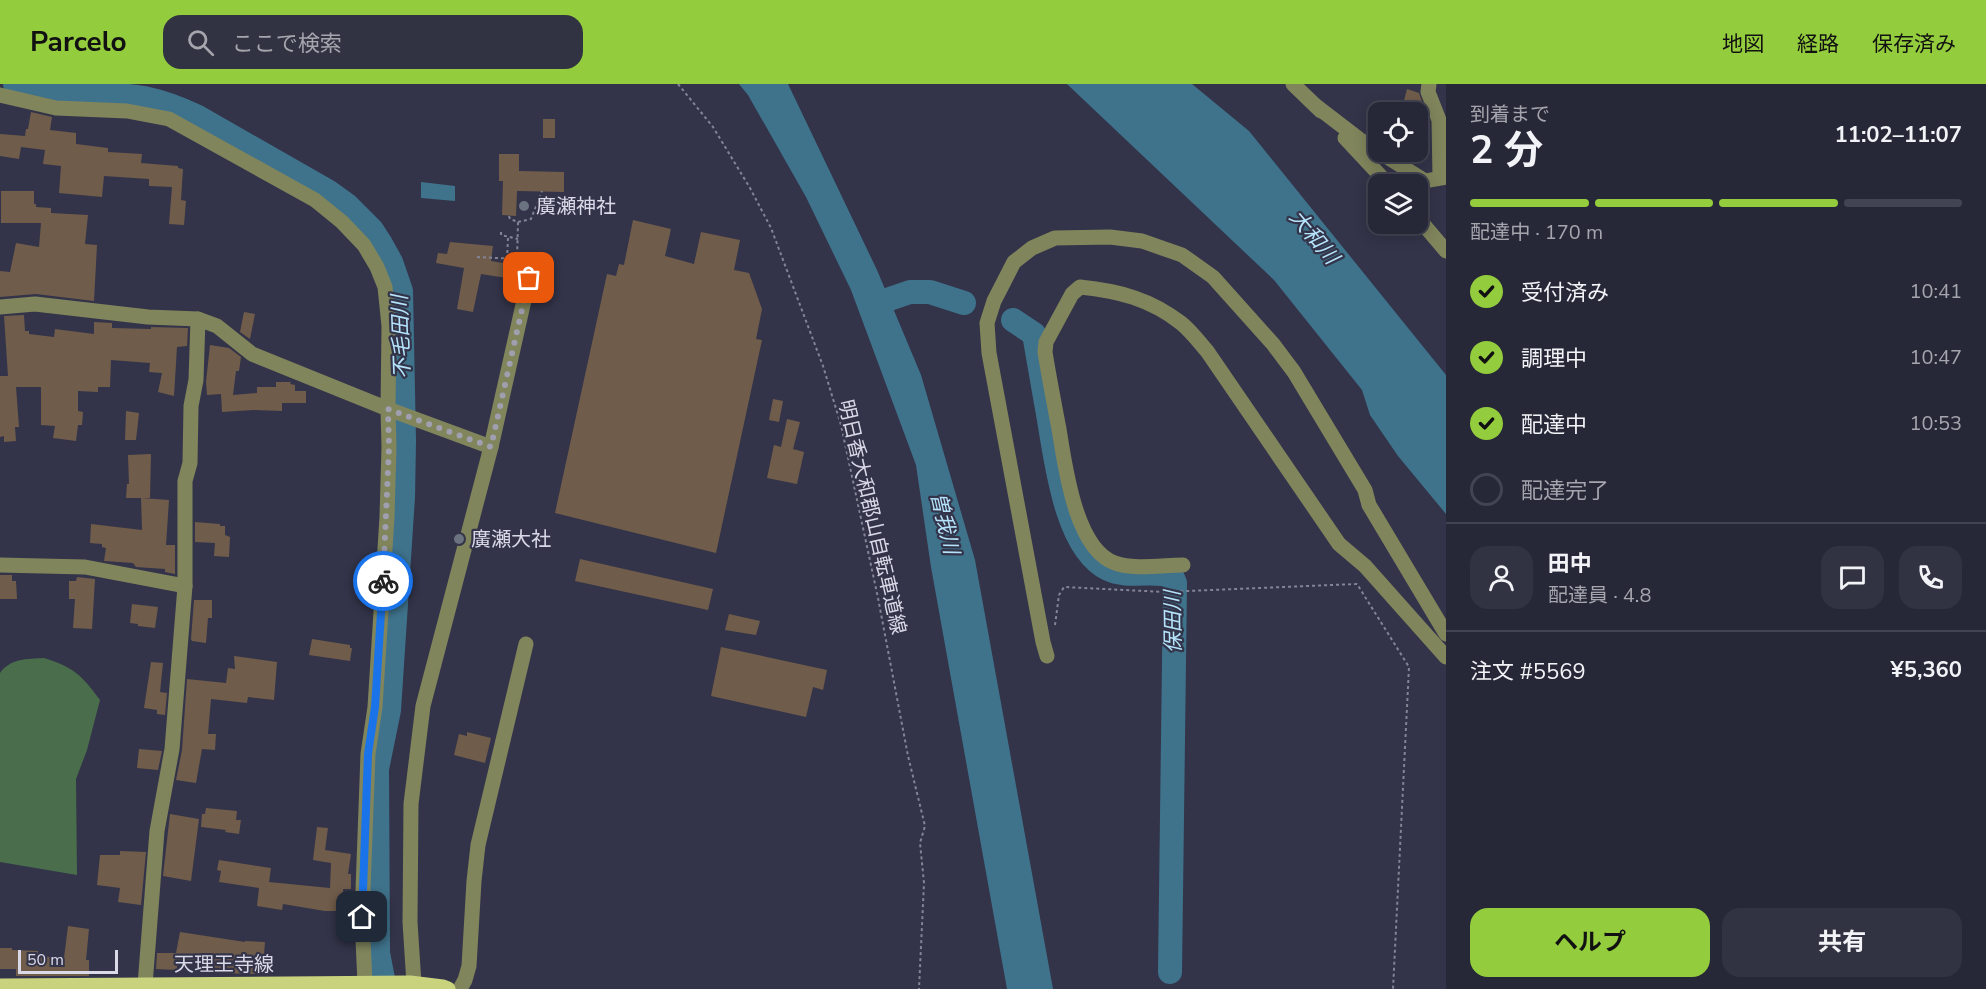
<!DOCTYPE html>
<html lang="ja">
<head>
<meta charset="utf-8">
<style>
  :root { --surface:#262737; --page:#323342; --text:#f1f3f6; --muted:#a4a5ad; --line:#424452; --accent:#93cc3d }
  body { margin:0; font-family:"Nunito Sans","Noto Sans JP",sans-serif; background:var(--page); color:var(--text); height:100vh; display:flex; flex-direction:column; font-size:22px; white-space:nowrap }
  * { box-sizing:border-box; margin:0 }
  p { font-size:20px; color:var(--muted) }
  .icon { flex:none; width:33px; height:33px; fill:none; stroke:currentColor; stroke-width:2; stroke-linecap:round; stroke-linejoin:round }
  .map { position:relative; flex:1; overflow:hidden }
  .side { display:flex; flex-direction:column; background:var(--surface); width:540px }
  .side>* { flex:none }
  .tools { position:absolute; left:1368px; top:18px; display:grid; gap:12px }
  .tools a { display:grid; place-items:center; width:60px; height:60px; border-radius:12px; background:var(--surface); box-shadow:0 3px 15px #0003,0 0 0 2px var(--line); font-size:30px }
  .scale { position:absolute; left:18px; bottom:15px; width:100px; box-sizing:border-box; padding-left:6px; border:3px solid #d9d9e8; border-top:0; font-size:16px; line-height:21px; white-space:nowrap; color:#d9d9e8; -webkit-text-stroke:4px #333449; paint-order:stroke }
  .pin { position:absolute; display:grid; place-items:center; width:51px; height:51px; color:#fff; margin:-26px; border-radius:12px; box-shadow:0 3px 9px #0006 }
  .courier { position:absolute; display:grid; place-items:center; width:60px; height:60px; margin:-30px; border:4px solid #1a73e8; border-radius:50%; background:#fff; color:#222; box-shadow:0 2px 8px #0007 }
  .headline em { font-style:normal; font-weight:700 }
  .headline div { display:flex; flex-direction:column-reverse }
  .headline { display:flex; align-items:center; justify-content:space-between; height:102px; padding:0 24px }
  h1 { font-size:39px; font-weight:700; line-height:45px }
  .bar { display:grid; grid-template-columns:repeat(4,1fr); gap:9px 6px; align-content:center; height:72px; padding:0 24px }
  .bar i { height:8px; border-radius:4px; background:var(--line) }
  .bar .current { background:var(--accent) }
  .bar p { grid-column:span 4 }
  .line { display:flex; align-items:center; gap:15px; padding:0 24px; border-top:2px solid var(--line) }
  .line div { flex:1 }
  .round { display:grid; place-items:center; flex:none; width:63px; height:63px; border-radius:18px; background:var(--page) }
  ol { padding:0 24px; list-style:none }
  li { display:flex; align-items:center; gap:18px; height:66px }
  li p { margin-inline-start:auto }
  li .icon { padding:6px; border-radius:50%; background:var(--accent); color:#111; stroke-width:4 }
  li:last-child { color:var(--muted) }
  li i { width:33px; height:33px; border:3px solid var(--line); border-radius:50% }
  .cta { display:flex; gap:12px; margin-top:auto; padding:12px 24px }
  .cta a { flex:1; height:69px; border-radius:18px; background:var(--accent); color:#111; font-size:24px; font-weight:700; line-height:69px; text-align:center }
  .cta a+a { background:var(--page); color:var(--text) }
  header { display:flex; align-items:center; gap:36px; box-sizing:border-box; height:84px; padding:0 30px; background:var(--accent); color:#111 }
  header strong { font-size:28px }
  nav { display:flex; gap:33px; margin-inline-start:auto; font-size:21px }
  .search { width:420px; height:54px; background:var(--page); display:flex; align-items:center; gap:15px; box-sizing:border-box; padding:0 21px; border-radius:18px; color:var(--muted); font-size:22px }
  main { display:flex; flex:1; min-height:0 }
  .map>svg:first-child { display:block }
  .forest { fill:#4a6e4b }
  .water { fill:#3f738c }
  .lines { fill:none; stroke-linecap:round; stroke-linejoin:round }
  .river { stroke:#3f738c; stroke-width:24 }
  .building { fill:#705c4a }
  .path { stroke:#838496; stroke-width:2; stroke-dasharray:3 3; stroke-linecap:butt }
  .minor { stroke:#80855c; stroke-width:15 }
  .major { stroke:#c9d27d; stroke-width:15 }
  .done { stroke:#9f9fb0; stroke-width:6; stroke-dasharray:0 10.8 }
  .route { stroke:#1a73e8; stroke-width:8 }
  .worship-dot { fill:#6b7280; stroke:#333449; stroke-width:2 }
  .labels { text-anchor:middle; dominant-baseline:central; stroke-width:4.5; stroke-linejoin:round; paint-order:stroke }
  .poi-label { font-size:20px; fill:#d9d9e8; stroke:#333449; text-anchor:start }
  .street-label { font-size:20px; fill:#d9d9e8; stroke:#333449 }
  .water-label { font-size:21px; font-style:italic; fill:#b4e3fb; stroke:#333449 }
</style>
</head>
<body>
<header>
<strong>Parcelo</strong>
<div class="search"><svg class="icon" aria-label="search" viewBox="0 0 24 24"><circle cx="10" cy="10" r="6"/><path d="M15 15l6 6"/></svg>ここで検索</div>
<nav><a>地図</a><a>経路</a><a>保存済み</a></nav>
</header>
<main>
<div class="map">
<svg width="1446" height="905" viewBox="0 0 1446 905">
  <rect width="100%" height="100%" fill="#333449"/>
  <path class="forest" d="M44 574C74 583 82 592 100 616L87 666 76 695 77 791 0 778V589C11 574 27 575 44 574Z"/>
  <g class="water">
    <path d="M739 0H788L877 186 921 291 975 476 1053 905H1007L931 483 916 381 851 206 806 113 748 11Z"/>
    <path d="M1067 0H1192L1249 47 1446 291V430L1398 372 1370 331 1362 306 1274 196Z"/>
    <path d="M421 98 455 102V117L421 114Z"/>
  </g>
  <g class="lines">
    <g class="river">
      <path d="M15 0C57 11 101 7 144 14 163 18 179 24 196 32L329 108 347 121 372 146 381 160 391 178 401 207 404 357 403 413 389 626 377 685 378 869 385 905"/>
      <path d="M875 220 910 208H930L964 219"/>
      <path d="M1013 236 1034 250C1039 278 1044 307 1049 336 1056 377 1066 465 1108 485 1129 495 1151 485 1172 492L1175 499 1170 888"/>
    </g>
  </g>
  <g class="building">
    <path d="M1407 5 1419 9 1429 38V48L1418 44V28H1401Z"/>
    <path d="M31 28 52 33 50 46 76 49V60L108 64V68L142 70 141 79 178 82V84L183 85 181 116 186 117 184 141 169 140 172 103 149 102V95L104 92 102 113 59 109 61 82 43 80 45 66 21 63 19 75 0 72V50L25 52 26 45H28Z"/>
    <rect x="543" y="35" width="12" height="19"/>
    <path d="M499 70H519V87L564 88V108L517 107 516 132 502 131 503 97H499Z"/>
    <path d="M1 107H34V120H36V123L51 124V129L88 131 85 160 97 161 94 217 36 210 0 213V187L10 188 16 159 39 163 41 139H1Z"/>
    <path d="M633 136 671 145 665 172 694 180 701 148 740 156 734 186 749 189 762 225 756 255 762 256 716 469 555 429 607 190 616 192 619 180 624 181Z"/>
    <path d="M450 158 493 162 491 177 515 181 513 195 481 190 473 228 457 225 464 184 436 179 438 169 447 170Z"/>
    <path d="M244 228 255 230 250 255 240 248Z"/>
    <path d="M24 231 25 247H29V250L54 253 55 245 94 250V238L112 239V244L151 245V243L188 244 187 262 177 263 174 312 158 308 162 289 149 288 150 279 111 276 110 303H98V308L78 307V327L83 328 82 341H78L76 357 53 354 55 342 41 341V303H16L19 343H15L16 357 4 358V352L0 353V292H8L4 232Z"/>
    <path d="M210 261 229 264 241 273 239 287H236L233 311 257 309V303H276V298H291L290 300 295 301V307H306V319H282V327L253 326 222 328 221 310 207 311 206 298Z"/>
    <path d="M773 315 783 317 779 338 769 336Z"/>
    <path d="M126 327 139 329 136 356H125Z"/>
    <path d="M787 335 800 338 793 365 804 368 797 400 767 394 774 361 781 363Z"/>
    <path d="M151 370 150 414H126L127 400H129L128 371Z"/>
    <path d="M141 414 169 416 166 461H175V490L165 488V485L136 483 133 479 104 477 106 464 102 463V460L90 459 91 440 142 446Z"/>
    <path d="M195 438 220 440V442H225V451L230 453 229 473 214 472 215 459 195 458Z"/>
    <path d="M580 475 713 505 708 526 575 497Z"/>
    <path d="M0 491H12V497H16L17 515H0Z"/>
    <path d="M77 493 95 495 92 545 73 544 75 515H69V497H76Z"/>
    <path d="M194 516H212V534H208L206 559 192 557 191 555Z"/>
    <path d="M132 520 158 523 155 544 138 542V540L130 539Z"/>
    <path d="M729 530 760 537 756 551 725 546Z"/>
    <path d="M312 555 350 561V564H352L350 577 309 571Z"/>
    <path d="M721 563 827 586 823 606 813 603 806 633 711 612Z"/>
    <path d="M234 572 277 578 274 616 248 613 247 619 211 615 208 650H216L215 666 202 665 196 699 176 696 182 666 187 595 226 599 228 584 235 585Z"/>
    <path d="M151 578 163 579 160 608 167 609 165 631 157 630V626L144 624Z"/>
    <path d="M467 648 491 654 485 679 454 671 459 650 467 652Z"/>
    <path d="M139 665 162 667 158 686 137 684Z"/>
    <path d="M206 724 237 727 236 736H241L239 750 225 748 226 746 201 743 202 730H205Z"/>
    <path d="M170 730 199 735 191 797 163 792Z"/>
    <path d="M317 743 328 744 325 766 351 770 348 790H351V805H343V827H325L283 820 282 826 257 822 259 804 219 798 221 787 217 786 219 776 271 784 269 798 330 804 331 779 313 776Z"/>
    <path d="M120 767 146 768 141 821 118 818 120 804 97 801 100 771H120Z"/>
    <path d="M68 842 89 845 86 876H89V892H16V885H0V864H12V866L38 867V872L64 874Z"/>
    <path d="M180 848 245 858V857L265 858 264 870H261L260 890 211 889 212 884 177 878V886L156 885 157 869H176Z"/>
  </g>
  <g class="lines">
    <g class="path">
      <path d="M678 0 713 43 750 104 771 144 823 282 841 341 878 514 908 672 925 742 920 759 924 799 919 905"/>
      <path d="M509 132 510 135 518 138 517 175 521 181"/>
      <path d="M518 138 531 135 542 107"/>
      <path d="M501 148V151L518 155"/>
      <path d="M477 173 517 175"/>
      <path d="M507 175 508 154"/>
      <path d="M1055 541 1059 511 1064 503 1165 508 1357 500 1409 583 1393 905"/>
    </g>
    <g class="minor">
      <path d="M1293 0 1321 27"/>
      <path d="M1429 0 1428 8 1439 36 1440 93"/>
      <path d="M0 11 56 24 127 27 169 35 315 116 342 138 364 161 377 183 385 203 389 242 388 325 389 363 387 433 375 623 368 670 362 833 365 900"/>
      <path d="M1316 22 1359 55 1425 97 1446 93"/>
      <path d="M1345 54 1388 100"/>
      <path d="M1418 134 1446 167"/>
      <path d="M0 223 35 220 148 233 198 235 217 242 252 270 388 325 491 363"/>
      <path d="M0 481 85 483 185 502"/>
      <path d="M1183 481C1164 481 1133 486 1115 479 1075 465 1065 381 1059 345 1054 319 1049 293 1045 268L1046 258 1072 210 1080 203C1119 207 1150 215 1181 239 1191 247 1199 258 1207 267L1339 460 1365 482 1446 573"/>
      <path d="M1047 572 1043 558 989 269 987 239 994 217 1014 178 1032 164 1055 154 1110 153 1142 157 1182 171 1213 193 1273 260 1294 288 1365 406 1369 421 1446 550"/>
      <path d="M414 900 410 838 411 720 423 622 491 363 529 194"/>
      <path d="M145 901 157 747 172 665 185 502V397L190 379 191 322 196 296 198 235"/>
      <path d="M460 905 465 896 469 882 474 797 478 761 526 560"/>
    </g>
    <path class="major" d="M0 902 410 899 443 903 448 905"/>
  </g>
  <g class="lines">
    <path class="done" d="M383 497 389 363 388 325 491 363 529 194"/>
    <path class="route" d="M362 833 368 670 375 623 383 497"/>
  </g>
  <g class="worship-dot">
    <circle cx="524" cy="122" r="6"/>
    <circle cx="459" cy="455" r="6"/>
  </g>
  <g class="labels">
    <g class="poi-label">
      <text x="536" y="122">廣瀬神社</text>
      <text x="471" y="455">廣瀬大社</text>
    </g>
    <g class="street-label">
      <text transform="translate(872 433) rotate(77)">明日香大和郡山自転車道線</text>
      <text x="224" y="880">天理王寺線</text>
    </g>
    <g class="water-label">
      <text transform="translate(1314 153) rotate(50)">大和川</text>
      <text transform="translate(401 253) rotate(-92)">不毛田川</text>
      <text transform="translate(945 439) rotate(77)">曽我川</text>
      <text transform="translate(1173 538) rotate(-91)">保田川</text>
    </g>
  </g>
</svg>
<div class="tools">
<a><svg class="icon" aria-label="locate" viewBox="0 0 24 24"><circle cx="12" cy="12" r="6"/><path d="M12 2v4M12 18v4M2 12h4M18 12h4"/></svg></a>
<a><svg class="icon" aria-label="layers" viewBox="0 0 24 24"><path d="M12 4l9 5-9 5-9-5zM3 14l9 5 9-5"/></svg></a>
</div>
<div class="scale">50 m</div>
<div class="pin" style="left:529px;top:194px;background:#ea580c"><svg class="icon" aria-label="bag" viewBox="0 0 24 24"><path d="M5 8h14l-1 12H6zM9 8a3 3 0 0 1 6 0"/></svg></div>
<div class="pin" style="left:362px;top:833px;background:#1f2937"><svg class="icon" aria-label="home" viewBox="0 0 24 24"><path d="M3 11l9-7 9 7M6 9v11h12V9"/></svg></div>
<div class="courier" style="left:383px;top:497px"><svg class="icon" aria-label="bike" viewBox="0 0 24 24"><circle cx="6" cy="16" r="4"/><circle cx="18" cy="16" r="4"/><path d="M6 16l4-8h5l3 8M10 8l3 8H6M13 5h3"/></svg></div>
</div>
<section class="side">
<div class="headline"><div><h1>2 分</h1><p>到着まで</p></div><em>11:02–11:07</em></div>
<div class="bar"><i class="current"></i><i class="current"></i><i class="current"></i><i></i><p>配達中 · 170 m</p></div>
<ol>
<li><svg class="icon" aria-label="check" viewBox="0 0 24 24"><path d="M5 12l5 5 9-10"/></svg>受付済み<p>10:41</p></li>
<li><svg class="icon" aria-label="check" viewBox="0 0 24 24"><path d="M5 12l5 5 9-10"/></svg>調理中<p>10:47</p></li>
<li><svg class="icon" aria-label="check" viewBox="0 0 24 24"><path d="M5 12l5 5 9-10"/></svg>配達中<p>10:53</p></li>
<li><i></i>配達完了</li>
</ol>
<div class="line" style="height:108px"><a class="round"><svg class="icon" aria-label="person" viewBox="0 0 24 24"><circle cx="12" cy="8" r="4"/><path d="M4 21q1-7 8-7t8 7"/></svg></a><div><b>田中</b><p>配達員 · 4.8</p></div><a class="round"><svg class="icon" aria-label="chat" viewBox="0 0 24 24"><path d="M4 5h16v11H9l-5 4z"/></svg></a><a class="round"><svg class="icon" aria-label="phone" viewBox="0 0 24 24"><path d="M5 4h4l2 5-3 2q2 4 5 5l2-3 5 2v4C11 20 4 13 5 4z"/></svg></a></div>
<div class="line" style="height:78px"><div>注文 #5569</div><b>¥5,360</b></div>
<div class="cta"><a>ヘルプ</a><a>共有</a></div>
</section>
</main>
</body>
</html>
